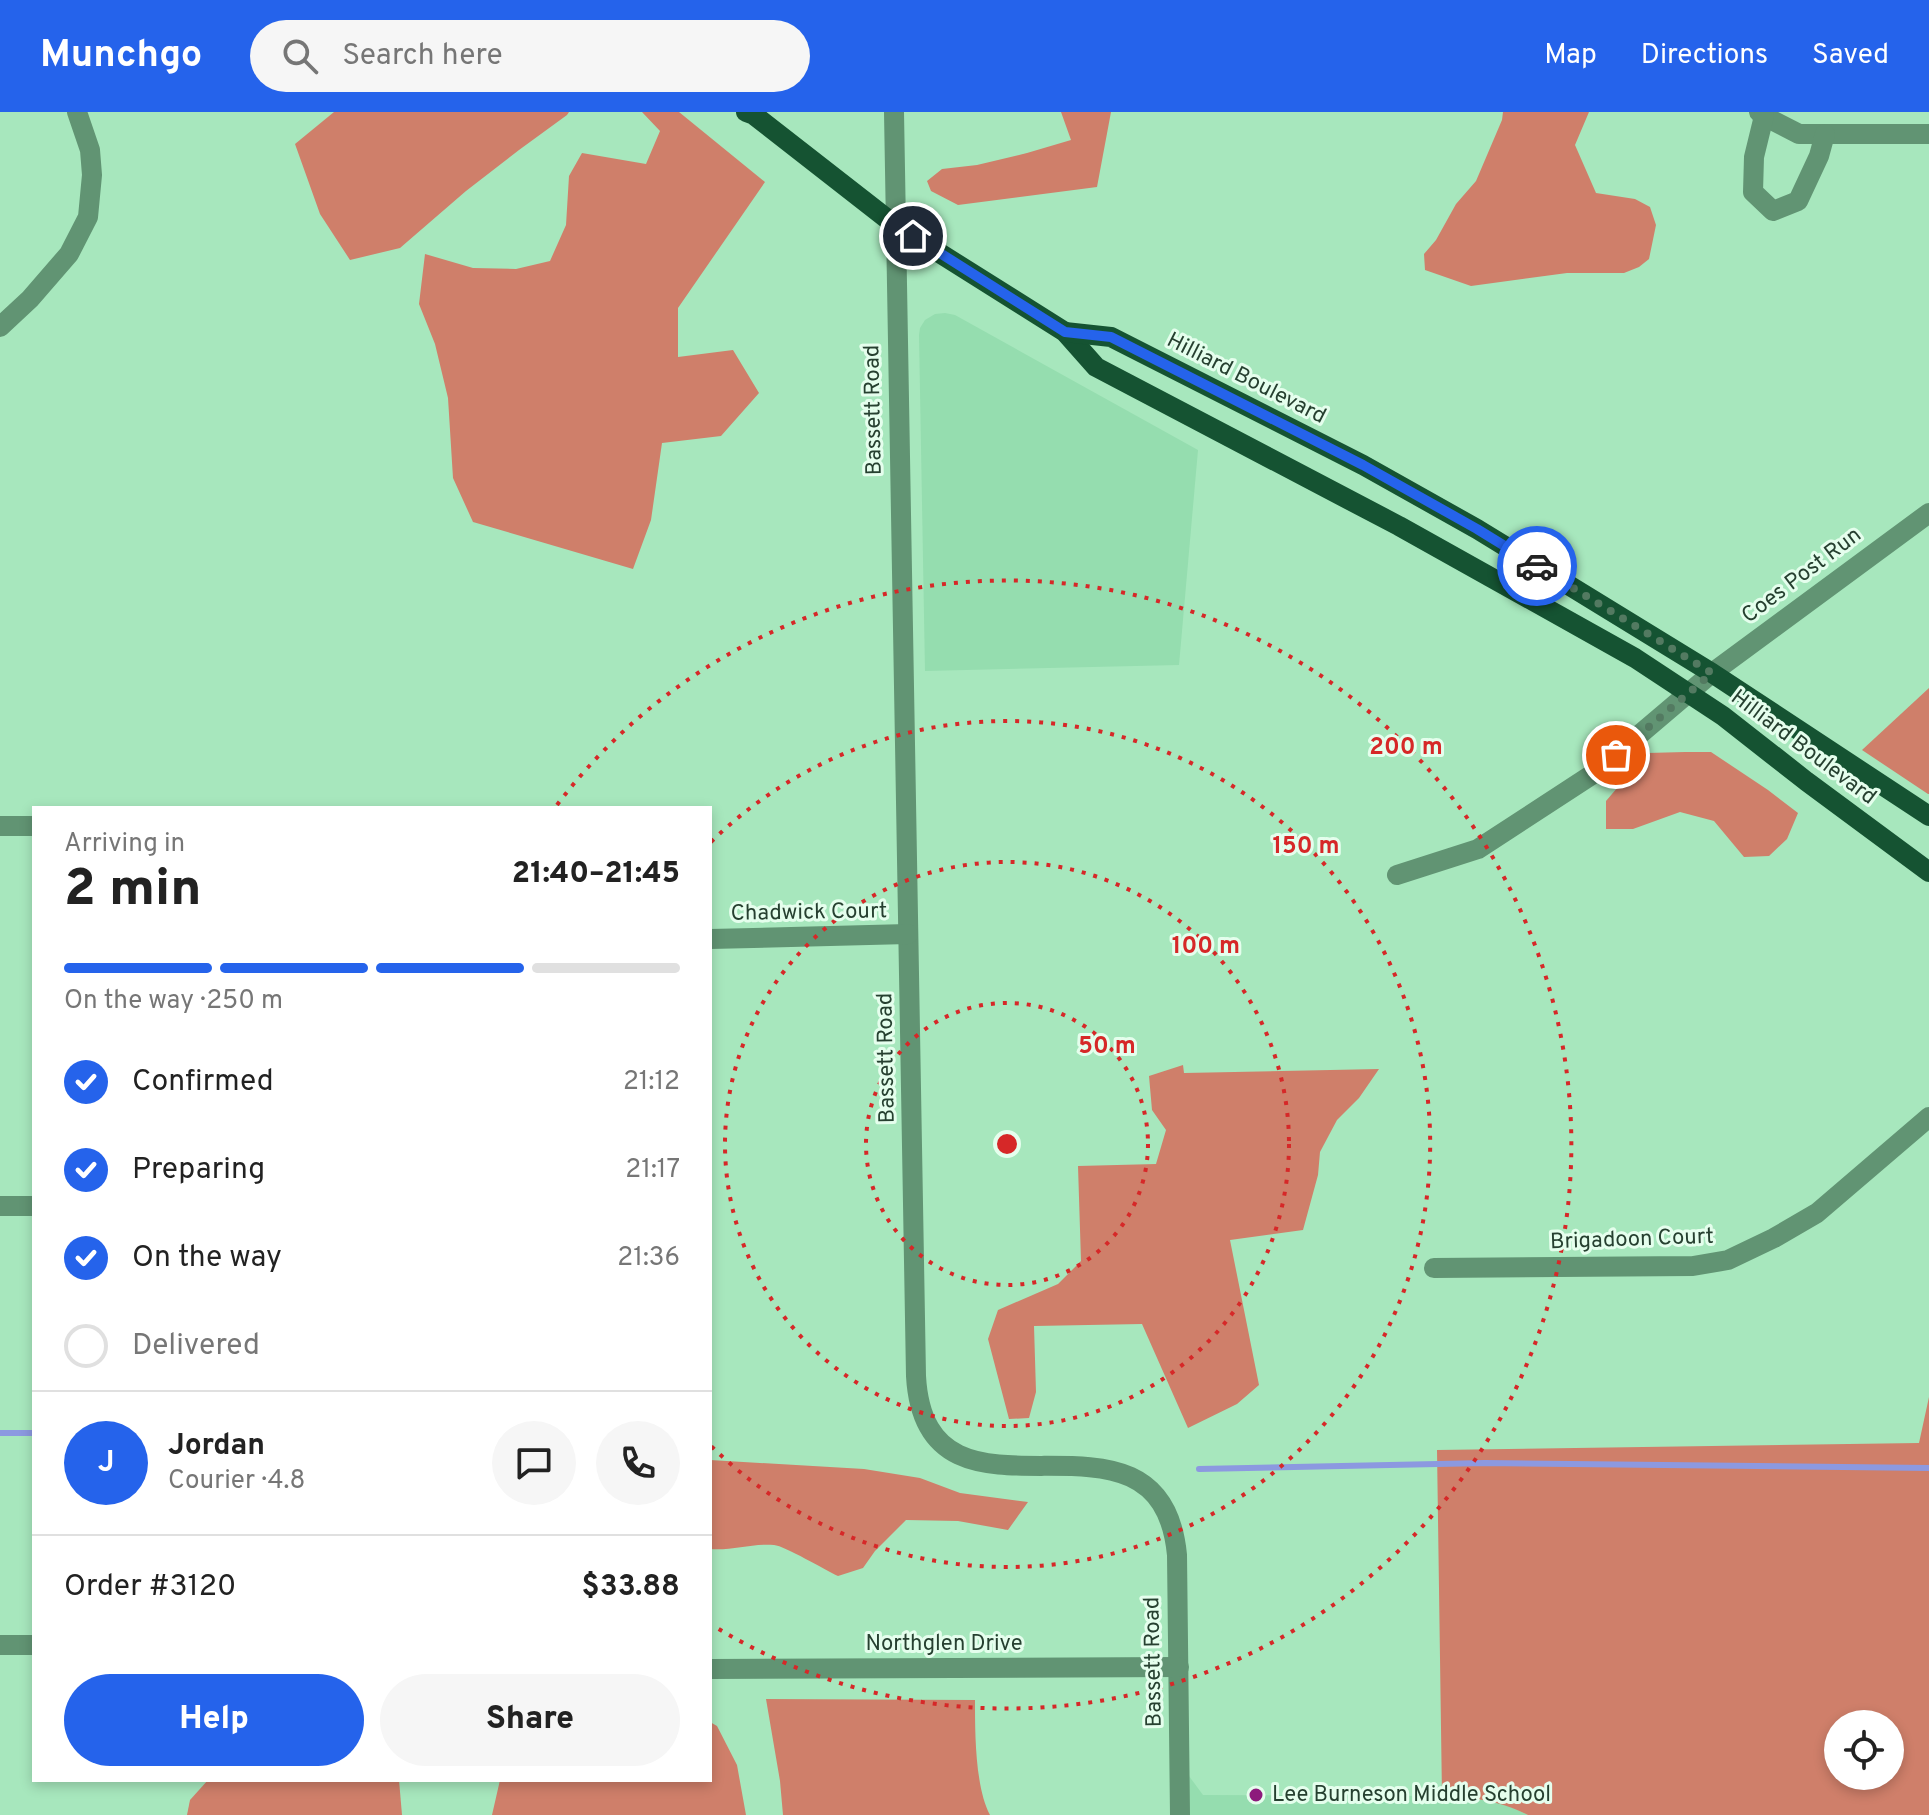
<!DOCTYPE html>
<html lang="en">
<head>
<meta charset="utf-8">
<style>
  :root { --surface:#fff; --page:#f6f6f6; --text:#222; --muted:#767676; --line:#e0e0e0; --accent:#2563eb }
  body { margin:0; font-family:Overpass,sans-serif; background:var(--page); color:var(--text); height:100vh; display:flex; flex-direction:column; font-size:30px; white-space:nowrap }
  * { box-sizing:border-box; margin:0 }
  p { font-size:26px; color:var(--muted) }
  .icon { flex:none; width:44px; height:44px; fill:none; stroke:currentColor; stroke-width:2; stroke-linecap:round; stroke-linejoin:round }
  .map { position:relative; flex:1; overflow:hidden }
  .details { position:absolute; left:32px; top:694px; width:680px; height:976px; display:flex; flex-direction:column; background:var(--surface); border-radius:0px; box-shadow:0 4px 12px #0003 }
  .details>* { flex:none }
  .tools { position:absolute; left:1824px; top:1598px; display:grid; gap:16px }
  .tools a { display:grid; place-items:center; width:80px; height:80px; border-radius:50%; background:var(--surface); box-shadow:0 4px 12px #0003; font-size:40px }
  .pin { position:absolute; display:grid; place-items:center; width:68px; height:68px; color:#fff; margin:-34px; border:4px solid #fff; border-radius:50%; box-shadow:0 2px 8px #0007 }
  .courier { position:absolute; display:grid; place-items:center; width:80px; height:80px; margin:-40px; border:6px solid #2563eb; border-radius:50%; background:#fff; color:#222; box-shadow:0 2px 10px #0007 }
  .summary em { font-style:normal; font-weight:800 }
  .summary div { display:flex; flex-direction:column-reverse }
  .summary { display:flex; align-items:center; justify-content:space-between; height:136px; padding:0 32px }
  h1 { font-size:52px; font-weight:800; line-height:60px }
  .bar { display:grid; grid-template-columns:repeat(4,1fr); gap:12px 8px; align-content:center; height:96px; padding:0 32px }
  .bar i { height:10px; border-radius:6px; background:var(--line) }
  .bar .on { background:var(--accent) }
  .bar p { grid-column:span 4 }
  .line { display:flex; align-items:center; gap:20px; padding:0 32px; border-top:2px solid var(--line) }
  .line div { flex:1 }
  .round { display:grid; place-items:center; flex:none; width:84px; height:84px; border-radius:42px; background:var(--page) }
  ol { padding:0 32px; list-style:none }
  li { display:flex; align-items:center; gap:24px; height:88px }
  li p { margin-inline-start:auto }
  li .icon { padding:8px; border-radius:50%; background:var(--accent); color:#fff; stroke-width:4 }
  li:last-child { color:var(--muted) }
  li i { width:44px; height:44px; border:4px solid var(--line); border-radius:50% }
  .button { display:flex; gap:16px; margin-top:auto; padding:16px 32px }
  .button a { flex:1; height:92px; border-radius:48px; background:var(--accent); color:#fff; font-size:32px; font-weight:800; line-height:92px; text-align:center }
  .button a+a { background:var(--page); color:var(--text) }
  header { display:flex; align-items:center; gap:48px; box-sizing:border-box; height:112px; padding:0 40px; background:var(--accent); color:#fff }
  header strong { font-size:38px }
  nav { display:flex; gap:44px; margin-inline-start:auto; font-size:28px }
  .search { width:560px; height:72px; background:var(--page); display:flex; align-items:center; gap:20px; box-sizing:border-box; padding:0 28px; border-radius:44px; color:var(--muted); font-size:30px }
  .map>svg:first-child { display:block }
  .built { fill:#95ddaf }
  .forest { fill:#cf7f6a; fill-rule:evenodd }
  .lines { fill:none; stroke-linecap:round; stroke-linejoin:round }
  .stream { stroke:#8c99e0; stroke-width:6 }
  .minor { stroke:#619473; stroke-width:20 }
  .major { stroke:#155332; stroke-width:20 }
  .done { stroke:#537a61; stroke-width:8; stroke-dasharray:0 14.4 }
  .route { stroke:#2563eb; stroke-width:10 }
  .ring { fill:none; stroke:#d62828; stroke-width:4; stroke-dasharray:4 8 }
  .poi-dot { fill:#8d1a7c; stroke:#e5feed; stroke-width:3 }
  .labels { text-anchor:middle; dominant-baseline:central; stroke-width:6; stroke-linejoin:round; paint-order:stroke }
  .street-label { font-size:22px; fill:#264030; stroke:#e5feed }
  .poi-label { font-size:22px; fill:#264030; stroke:#e5feed; text-anchor:start }
  .centre { fill:#d62828; stroke:#e5feed; stroke-width:4 }
  .ring-label { font-size:24px; text-anchor:middle; font-weight:bold; fill:#d62828; stroke:#e5feed; stroke-width:6; stroke-linejoin:round; paint-order:stroke }
</style>
</head>
<body>
<header>
<strong>Munchgo</strong>
<div class="search"><svg class="icon" aria-label="search" viewBox="0 0 24 24"><circle cx="10" cy="10" r="6"/><path d="M15 15l6 6"/></svg>Search here</div>
<nav><a>Map</a><a>Directions</a><a>Saved</a></nav>
</header>
<div class="map">
<svg width="1929" height="1703" viewBox="0 0 1929 1703">
  <rect width="100%" height="100%" fill="#a7e7bd"/>
  <g class="built">
    <path d="M945 201 955 203 1198 338 1179 553 925 559 919 223 920 216 925 208 935 202Z"/>
    <path d="M1189 1664 1203 1683 1442 1684 1476 1686 1500 1690 1528 1703H1189Z"/>
  </g>
  <g class="forest">
    <path d="M334 0H569L567 3 519 38 466 79 400 136 350 148 320 102 295 32Z"/>
    <path d="M642 0H679L765 70 678 196V245L733 238 759 281 721 324 662 331 651 408 633 457 473 410 453 366 448 286 435 232 419 192 425 142 473 156 516 157 550 149 566 113 569 64 582 41 646 52 660 19Z"/>
    <path d="M1061 0H1111L1097 75 958 93 931 79 927 69 942 57 977 53 1027 41 1071 28Z"/>
    <path d="M1503 0H1589L1575 33 1596 81 1635 87 1650 95 1656 113 1649 147 1639 155 1624 161H1567L1471 174 1425 158 1424 142 1436 128 1456 92 1476 69 1502 8Z"/>
    <path d="M1929 576V682H1928L1862 638Z"/>
    <path d="M1685 640H1711L1768 678 1798 701 1787 727 1769 744 1744 745 1714 709 1680 700 1633 717H1606V689L1647 641Z"/>
    <path d="M1183 953 1184 961 1379 957 1359 986 1337 1008 1320 1040 1318 1063 1303 1118 1230 1128 1259 1273 1237 1292 1188 1316 1142 1212 1034 1214 1036 1280 1029 1306 1009 1307 988 1227 998 1198 1058 1172 1081 1149 1078 1054 1156 1052 1166 1018 1152 998 1149 964Z"/>
    <path d="M1929 1285V1703H1528C1498 1688 1475 1686 1442 1684L1437 1338 1919 1331ZM1838 1612H1890V1664H1838Z"/>
    <path d="M710 1348 864 1357 920 1366 960 1381 1028 1390 1008 1418 958 1409 906 1408 875 1439 863 1456 838 1464C825 1458 785 1434 774 1433 753 1431 731 1439 710 1437Z"/>
    <path d="M766 1587 975 1588C975 1620 975 1675 990 1703H783L780 1669Z"/>
    <path d="M710 1610 717 1614 737 1653 746 1703H492L500 1668H710Z"/>
    <path d="M208 1668H399L402 1703H187L190 1688Z"/>
  </g>
  <g class="lines">
    <g class="stream">
      <path d="M0 1321H34"/>
      <path d="M1199 1357 1485 1351 1929 1356"/>
    </g>
    <g class="minor">
      <path d="M894 0 916 1264C926 1444 1160 1264 1177 1443L1180 1703"/>
      <path d="M1759 0 1764 4 1799 22H1929"/>
      <path d="M1764 4 1754 45 1753 80 1773 99 1798 89 1819 44 1825 22"/>
      <path d="M0 215 30 187 69 142 88 105 92 63 90 38 77 0"/>
      <path d="M0 714H34"/>
      <path d="M1397 763 1478 737 1593 662 1712 561 1929 401"/>
      <path d="M710 827 908 822"/>
      <path d="M0 1094H34"/>
      <path d="M1434 1156 1693 1154 1728 1148 1774 1126 1817 1101 1929 1005"/>
      <path d="M0 1533H34"/>
      <path d="M710 1557 1179 1555"/>
    </g>
    <g class="major">
      <path d="M746 0 754 3 895 113 1065 220 1096 255 1399 414 1635 546 1723 604 1806 669 1929 760"/>
      <path d="M1065 220 1111 225 1363 353 1477 417 1712 561 1929 704"/>
    </g>
  </g>
  <g class="lines">
    <path class="done" d="M1537 454 1712 561 1616 643"/>
    <path class="route" d="M913 124 1065 220 1111 225 1363 353 1477 417 1537 454"/>
  </g>
  <g class="ring">
    <circle cx="1007" cy="1032" r="141"/>
    <circle cx="1007" cy="1032" r="282"/>
    <path d="M711 730A423 423 0 1 1 711 1334"/>
    <path d="M557 693A564 564 0 1 1 712 1513"/>
  </g>
  <circle class="poi-dot" cx="1256" cy="1683" r="8"/>
  <g class="labels">
    <g class="street-label">
      <text transform="translate(1246 267) rotate(27)">Hilliard Boulevard</text>
      <text transform="translate(874 298) rotate(-91)">Bassett Road</text>
      <text transform="translate(1802 464) rotate(-37)">Coes Post Run</text>
      <text transform="translate(1803 636) rotate(37)">Hilliard Boulevard</text>
      <text transform="translate(809 801) rotate(-1)">Chadwick Court</text>
      <text transform="translate(887 946) rotate(-91)">Bassett Road</text>
      <text transform="translate(1632 1128) rotate(-2)">Brigadoon Court</text>
      <text x="944" y="1532">Northglen Drive</text>
      <text transform="translate(1154 1550) rotate(-91)">Bassett Road</text>
    </g>
    <g class="poi-label">
      <text x="1272" y="1683">Lee Burneson Middle School</text>
    </g>
  </g>
  <circle cx="1007" cy="1032" r="12" class="centre"/>
  <g class="ring-label">
    <text x="1406" y="642">200 m</text>
    <text x="1306" y="741">150 m</text>
    <text x="1206" y="841">100 m</text>
    <text x="1107" y="941">50 m</text>
  </g>
</svg>
<div class="tools">
<a><svg class="icon" aria-label="locate" viewBox="0 0 24 24"><circle cx="12" cy="12" r="6"/><path d="M12 2v4M12 18v4M2 12h4M18 12h4"/></svg></a>
</div>
<div class="pin" style="left:1616px;top:643px;background:#ea580c"><svg class="icon" aria-label="bag" viewBox="0 0 24 24"><path d="M5 8h14l-1 12H6zM9 8a3 3 0 0 1 6 0"/></svg></div>
<div class="pin" style="left:913px;top:124px;background:#1f2937"><svg class="icon" aria-label="home" viewBox="0 0 24 24"><path d="M3 11l9-7 9 7M6 9v11h12V9"/></svg></div>
<div class="courier" style="left:1537px;top:454px"><svg class="icon" aria-label="car" viewBox="0 0 24 24"><path d="M5 17H2v-5l4-1 3-4h7l3 4 3 1v5h-3M9 17h6M6 11h13"/><circle cx="7" cy="17" r="2"/><circle cx="17" cy="17" r="2"/></svg></div>
<section class="details">
<div class="summary"><div><h1>2 min</h1><p>Arriving in</p></div><em>21:40–21:45</em></div>
<div class="bar"><i class="on"></i><i class="on"></i><i class="on"></i><i></i><p>On the way · 250 m</p></div>
<ol>
<li><svg class="icon" aria-label="check" viewBox="0 0 24 24"><path d="M5 12l5 5 9-10"/></svg>Confirmed<p>21:12</p></li>
<li><svg class="icon" aria-label="check" viewBox="0 0 24 24"><path d="M5 12l5 5 9-10"/></svg>Preparing<p>21:17</p></li>
<li><svg class="icon" aria-label="check" viewBox="0 0 24 24"><path d="M5 12l5 5 9-10"/></svg>On the way<p>21:36</p></li>
<li><i></i>Delivered</li>
</ol>
<div class="line" style="height:144px"><b class="round" style="background:var(--accent);color:#fff">J</b><div><b>Jordan</b><p>Courier · 4.8</p></div><a class="round"><svg class="icon" aria-label="chat" viewBox="0 0 24 24"><path d="M4 5h16v11H9l-5 4z"/></svg></a><a class="round"><svg class="icon" aria-label="phone" viewBox="0 0 24 24"><path d="M5 4h4l2 5-3 2q2 4 5 5l2-3 5 2v4C11 20 4 13 5 4z"/></svg></a></div>
<div class="line" style="height:104px"><div>Order #3120</div><b>$33.88</b></div>
<div class="button"><a>Help</a><a>Share</a></div>
</section>
</div>
</body>
</html>
